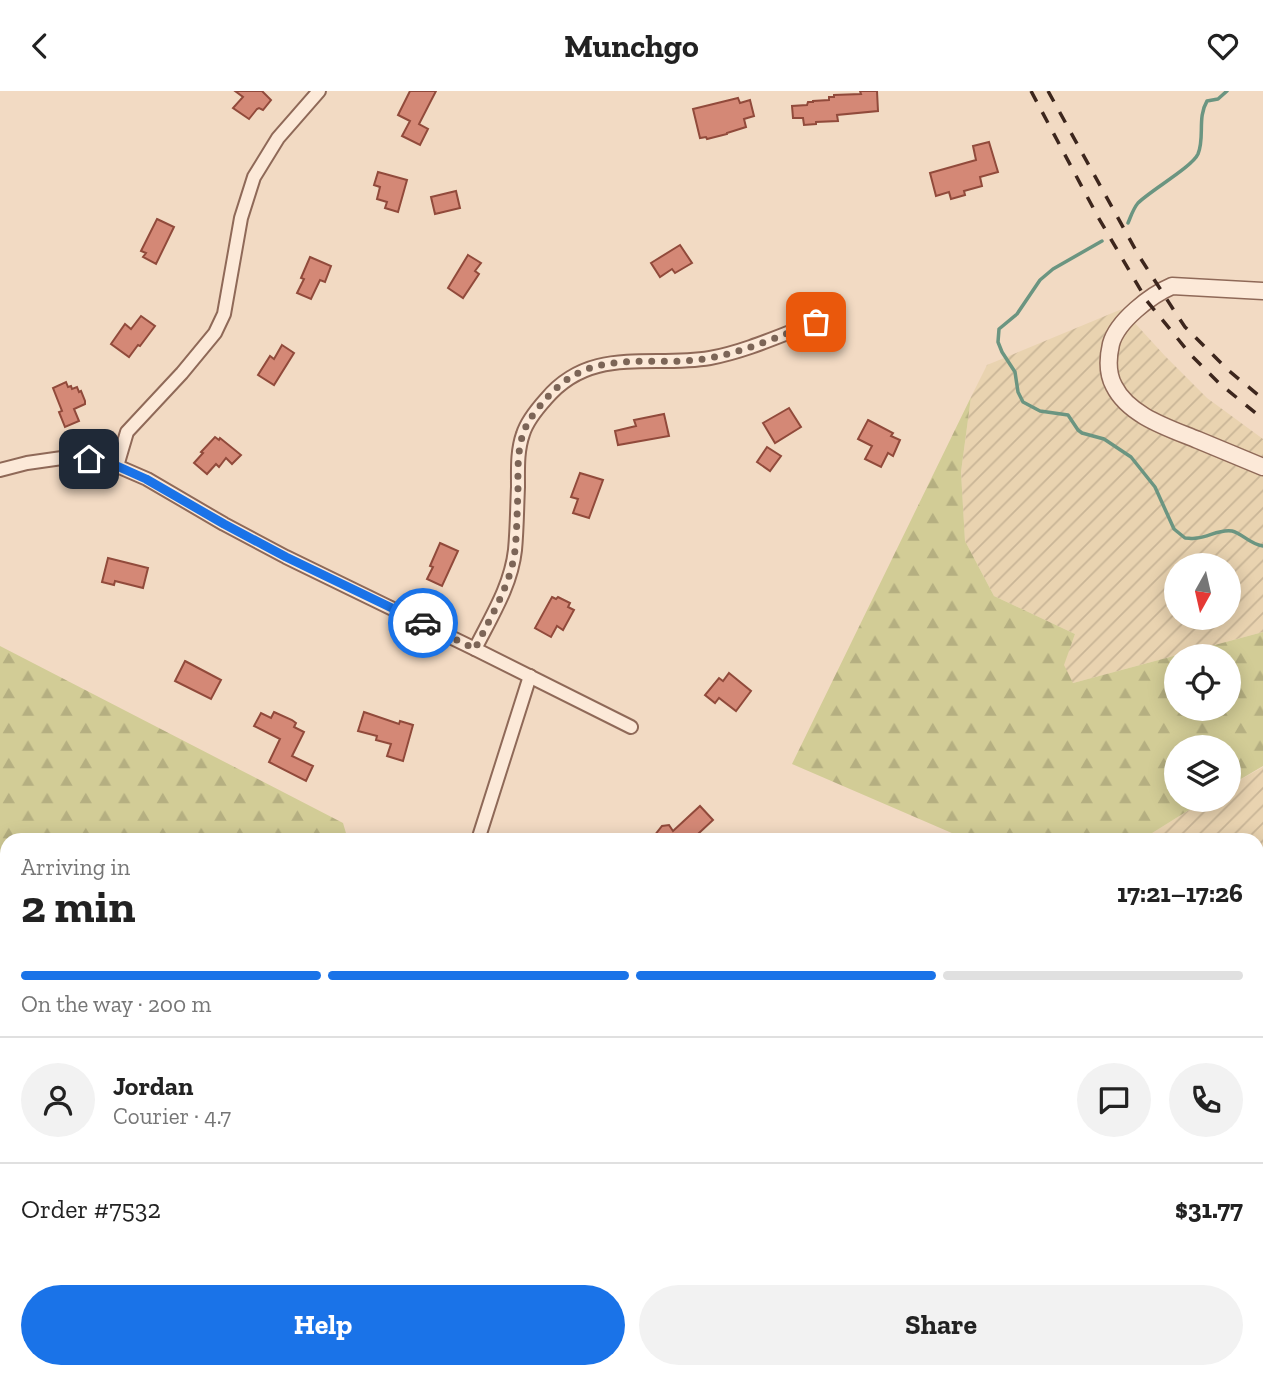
<!DOCTYPE html>
<html lang="en">
<head>
<meta charset="utf-8">
<style>
  :root { --surface:#fff; --page:#f2f2f2; --text:#222; --muted:#767676; --line:#e0e0e0; --accent:#1a73e8 }
  body { margin:0; font-family:"Zilla Slab",serif; background:var(--page); color:var(--text); height:100vh; display:flex; flex-direction:column; font-size:26px; white-space:nowrap }
  * { box-sizing:border-box; margin:0 }
  p { font-size:23px; color:var(--muted) }
  .icon { flex:none; width:38px; height:38px; fill:none; stroke:currentColor; stroke-width:2; stroke-linecap:round; stroke-linejoin:round }
  .map { position:relative; flex:1; overflow:hidden }
  .sheet { position:absolute; left:0px; top:742px; width:1264px; height:546px; display:flex; flex-direction:column; background:var(--surface); border-radius:21px 21px 0 0; box-shadow:0 4px 18px #0003 }
  .sheet>* { flex:none }
  .needle { width:46px; rotate:188deg }
  .controls { position:absolute; left:1164px; top:462px; display:grid; gap:14px }
  .controls a { display:grid; place-items:center; width:77px; height:77px; border-radius:50%; background:var(--surface); box-shadow:0 4px 18px #0003; font-size:35px }
  .pin { position:absolute; display:grid; place-items:center; width:60px; height:60px; color:#fff; margin:-30px; border-radius:14px; box-shadow:0 4px 10px #0006 }
  .courier { position:absolute; display:grid; place-items:center; width:70px; height:70px; margin:-35px; border:5px solid #1a73e8; border-radius:50%; background:#fff; color:#222; box-shadow:0 2px 9px #0007 }
  .head em { font-style:normal; font-weight:700 }
  .head div { display:flex; flex-direction:column-reverse }
  .head { display:flex; align-items:center; justify-content:space-between; height:119px; padding:0 21px }
  h1 { font-size:46px; font-weight:700; line-height:52px }
  .bar { display:grid; grid-template-columns:repeat(4,1fr); gap:10px 7px; align-content:center; height:84px; padding:0 21px }
  .bar i { height:9px; border-radius:5px; background:var(--line) }
  .bar .active { background:var(--accent) }
  .bar p { grid-column:span 4 }
  .line { display:flex; align-items:center; gap:18px; padding:0 21px; border-top:2px solid var(--line) }
  .line div { flex:1 }
  .round { display:grid; place-items:center; flex:none; width:74px; height:74px; border-radius:37px; background:var(--page) }
  .action { display:flex; gap:14px; margin-top:auto; padding:14px 21px }
  .action a { flex:1; height:80px; border-radius:42px; background:var(--accent); color:#fff; font-size:28px; font-weight:700; line-height:80px; text-align:center }
  .action a+a { background:var(--page); color:var(--text) }
  header { display:flex; justify-content:space-between; align-items:center; height:91px; padding:0 21px; background:var(--surface); font-size:32px; font-weight:700 }
  .map>svg:first-child { display:block }
  .farmland { fill:url(#farmland-furrows); fill-rule:evenodd }
  .forest { fill:url(#forest-firs); fill-rule:evenodd }
  .lines { fill:none; stroke-linecap:round; stroke-linejoin:round }
  .stream { stroke:#6b9581; stroke-width:3.5 }
  .building { fill:#d48876; stroke:#914a3b; stroke-width:2 }
  .minor-casing { stroke:#8f6958; stroke-width:16 }
  .tertiary-casing { stroke:#8f6958; stroke-width:19 }
  .minor { stroke:#fce9d8; stroke-width:12 }
  .tertiary { stroke:#fce9d8; stroke-width:16 }
  .rail { stroke:#3d261d; stroke-width:3.5; stroke-dasharray:12 12; stroke-linecap:butt }
  .done { stroke:#7c6557; stroke-width:7; stroke-dasharray:0 12.6 }
  .route { stroke:#1a73e8; stroke-width:9 }
</style>
</head>
<body>
<header><svg class="icon" aria-label="back" viewBox="0 0 24 24"><path d="M15 5l-7 7 7 7"/></svg>Munchgo<svg class="icon" aria-label="heart" viewBox="0 0 24 24"><path d="M12 20l-8-8c-3-5 5-10 8-4 3-6 11-1 8 4z"/></svg></header>
<div class="map">
<svg width="1263" height="1288" viewBox="0 0 1263 1288">
  <defs>
    <pattern id="farmland-furrows" width="10" height="10" patternUnits="userSpaceOnUse" patternTransform="scale(1.75)"><rect width="10" height="10" fill="#e9d3b0"/><path d="M-1 1l2-2M0 10L10 0M9 11l2-2" fill="none" stroke="#c9b597"/></pattern>
    <pattern id="forest-firs" width="22" height="20" patternUnits="userSpaceOnUse" patternTransform="scale(1.75)"><rect width="22" height="20" fill="#d2cc96"/><path d="M5 1l3.5 6h-7zM16 11l3.5 6h-7z" fill="#b5af81"/></pattern>
  </defs>
  <rect width="100%" height="100%" fill="#f2dac3"/>
  <g class="farmland">
    <path d="M1122 218 1165 265 1207 307 1263 348V541L1073 592 1063 574 1075 543 994 505 965 450 961 381 971 306 987 274ZM1176 474H1228V527H1176Z"/>
    <path d="M1263 676V785L1257 783 1256 749H1141L1205 709H1228L1229 695Z"/>
  </g>
  <g class="forest">
    <path d="M971 306 961 381 965 450 994 505 1075 543 1064 574 1073 592 1263 541V675L1229 695 1228 656H1176V709H1205L1141 749H968L792 673ZM1228 565V618H1176V565Z"/>
    <path d="M0 555 343 732 348 749H7V845L0 842Z"/>
    <path d="M1257 783 1263 785V890L1257 889Z"/>
    <path d="M1257 941 1263 944V1288H480L476 1281H1256Z"/>
  </g>
  <g class="lines">
    <g class="stream">
      <path d="M1128 132C1131 125 1133 118 1138 112 1151 99 1192 76 1198 63 1205 46 1197 27 1207 10L1218 8 1227 0"/>
      <path d="M1102 150 1053 178 1040 189 1017 223 999 238 998 251 1002 261 1015 281 1018 301 1023 311 1040 320 1068 324 1078 339 1082 342 1104 348 1131 366 1155 396 1174 438 1185 447C1189 447 1193 448 1197 447 1209 446 1219 438 1232 440 1242 442 1249 453 1263 455"/>
      <path d="M0 793H7"/>
      <path d="M486 1281 491 1288"/>
    </g>
  </g>
  <g class="building">
    <path d="M235 0H262L271 9 263 19 259 17 257 18 249 28 233 17 243 6Z"/>
    <path d="M410 0H436L419 33 428 38 420 54 402 45 410 30 398 24Z"/>
    <path d="M860 0H877L878 20 837 24 838 30 816 31V33L804 34 803 27H793L792 15 807 14 808 11H813V10L829 9V6H834V4L861 3Z"/>
    <path d="M738 7 740 12 750 9 754 25 744 28 746 36 727 42V43L707 48 706 46 700 47 693 18Z"/>
    <path d="M989 51 998 81 980 86 982 95 964 100 965 104 951 108 949 101 936 105 930 82 976 69 973 55Z"/>
    <path d="M378 81 407 89 398 121 385 117 387 111 377 108 380 96 374 94Z"/>
    <path d="M456 100 460 117 435 123 431 106Z"/>
    <path d="M157 128 174 136 156 173 143 166 146 162 141 160Z"/>
    <path d="M680 154 692 172 675 182 672 178 660 186 651 172Z"/>
    <path d="M468 164 481 172 475 180 479 183 463 207 448 197Z"/>
    <path d="M310 166 331 175 325 191 320 189 311 208 297 202 304 188 301 187Z"/>
    <path d="M141 225 155 235 140 255 138 254 129 266 111 253 125 233 131 238Z"/>
    <path d="M282 254 294 262 274 294 258 284 270 265 274 268Z"/>
    <path d="M66 291 68 296 71 295 72 298 77 296 79 301 81 300 85 310V313L74 318 79 330 65 336 59 321 62 320 53 297Z"/>
    <path d="M789 317 801 336 775 352 763 332Z"/>
    <path d="M664 323 669 345 618 354 615 340 636 335 634 329Z"/>
    <path d="M868 329 893 342 891 345 900 349 893 365 888 362 881 376 865 368 872 355 858 348Z"/>
    <path d="M215 346 219 349 220 347 241 364 232 373 226 367 219 376 216 373 207 383 194 372 203 362 201 361Z"/>
    <path d="M767 356 781 365 770 380 757 371Z"/>
    <path d="M580 382 603 389 589 427 573 422 578 408 571 406Z"/>
    <path d="M440 452 458 460 442 495 427 488 433 476 430 475Z"/>
    <path d="M108 467 148 477 143 497 115 490 114 494 102 491Z"/>
    <path d="M552 506 556 508 558 506 570 512 568 516 574 519 563 539 557 535 551 546 535 537Z"/>
    <path d="M185 570 221 589 211 608 175 590Z"/>
    <path d="M729 582 751 600 736 620 719 607 715 612 705 604 719 587 723 590Z"/>
    <path d="M274 621 292 629 296 632 294 636 304 641 292 665 313 675 306 690 269 671 280 648 254 635 261 622 271 627Z"/>
    <path d="M364 621 399 633 400 630 413 634 403 670 387 665 391 653 376 649 377 645 358 640Z"/>
    <path d="M700 715 713 729 699 742 706 749H651L662 735 669 734 673 740Z"/>
  </g>
  <g class="lines">
    <g class="minor-casing">
      <g id="minor">
        <path d="M117 375 127 341 182 282 215 242 224 223 241 127 254 86 278 47 319 0"/>
        <path d="M0 379 27 372 62 367 89 368 117 375 147 388 224 433 286 466 475 558 631 636"/>
        <path d="M475 558C491 526 511 495 515 459 517 438 517 417 518 396 518 378 517 360 523 343 527 330 537 318 546 308 591 254 651 277 710 267 747 260 781 244 816 231"/>
        <path d="M478 749 530 585"/>
        <path d="M0 1010 7 1015"/>
        <path d="M0 1155 7 1145"/>
        <path d="M351 1281V1288"/>
        <path d="M161 1288 166 1281"/>
      </g>
    </g>
    <g class="tertiary-casing">
      <path id="tertiary" d="M1263 200 1172 195C1151 204 1117 230 1111 253 1108 266 1107 282 1114 295 1129 325 1169 337 1198 349 1220 358 1241 367 1263 376"/>
    </g>
    <use href="#minor" class="minor"/>
    <use href="#tertiary" class="tertiary"/>
    <g class="rail">
      <path d="M1031 0 1098 126 1147 210 1191 264 1220 293 1263 328"/>
      <path d="M1048 0 1139 165 1175 221 1185 236 1228 279 1263 308"/>
    </g>
  </g>
  <g class="lines">
    <path class="done" d="M423 532 475 558C490 526 511 494 515 459 517 440 517 420 518 401 518 382 517 361 523 343 527 330 537 318 546 308 592 253 651 278 710 267 747 260 782 244 816 231"/>
    <path class="route" d="M89 368 117 375 146 388 224 433 286 466 423 532"/>
  </g>
</svg>
<div class="controls">
<a><svg class="needle" viewBox="-14 -14 28 28"><path d="M0-13l5 13h-10z" fill="#e53935"/><path d="M0 13l5-13h-10z" fill="#767676"/></svg></a>
<a><svg class="icon" aria-label="locate" viewBox="0 0 24 24"><circle cx="12" cy="12" r="6"/><path d="M12 2v4M12 18v4M2 12h4M18 12h4"/></svg></a>
<a><svg class="icon" aria-label="layers" viewBox="0 0 24 24"><path d="M12 4l9 5-9 5-9-5zM3 14l9 5 9-5"/></svg></a>
</div>
<div class="pin" style="left:816px;top:231px;background:#ea580c"><svg class="icon" aria-label="bag" viewBox="0 0 24 24"><path d="M5 8h14l-1 12H6zM9 8a3 3 0 0 1 6 0"/></svg></div>
<div class="pin" style="left:89px;top:368px;background:#1f2937"><svg class="icon" aria-label="home" viewBox="0 0 24 24"><path d="M3 11l9-7 9 7M6 9v11h12V9"/></svg></div>
<div class="courier" style="left:423px;top:532px"><svg class="icon" aria-label="car" viewBox="0 0 24 24"><path d="M5 17H2v-5l4-1 3-4h7l3 4 3 1v5h-3M9 17h6M6 11h13"/><circle cx="7" cy="17" r="2"/><circle cx="17" cy="17" r="2"/></svg></div>
<section class="sheet">
<div class="head"><div><h1>2 min</h1><p>Arriving in</p></div><em>17:21–17:26</em></div>
<div class="bar"><i class="active"></i><i class="active"></i><i class="active"></i><i></i><p>On the way · 200 m</p></div>
<div class="line" style="height:126px"><a class="round"><svg class="icon" aria-label="person" viewBox="0 0 24 24"><circle cx="12" cy="8" r="4"/><path d="M4 21q1-7 8-7t8 7"/></svg></a><div><b>Jordan</b><p>Courier · 4.7</p></div><a class="round"><svg class="icon" aria-label="chat" viewBox="0 0 24 24"><path d="M4 5h16v11H9l-5 4z"/></svg></a><a class="round"><svg class="icon" aria-label="phone" viewBox="0 0 24 24"><path d="M5 4h4l2 5-3 2q2 4 5 5l2-3 5 2v4C11 20 4 13 5 4z"/></svg></a></div>
<div class="line" style="height:91px"><div>Order #7532</div><b>$31.77</b></div>
<div class="action"><a>Help</a><a>Share</a></div>
</section>
</div>
</body>
</html>
